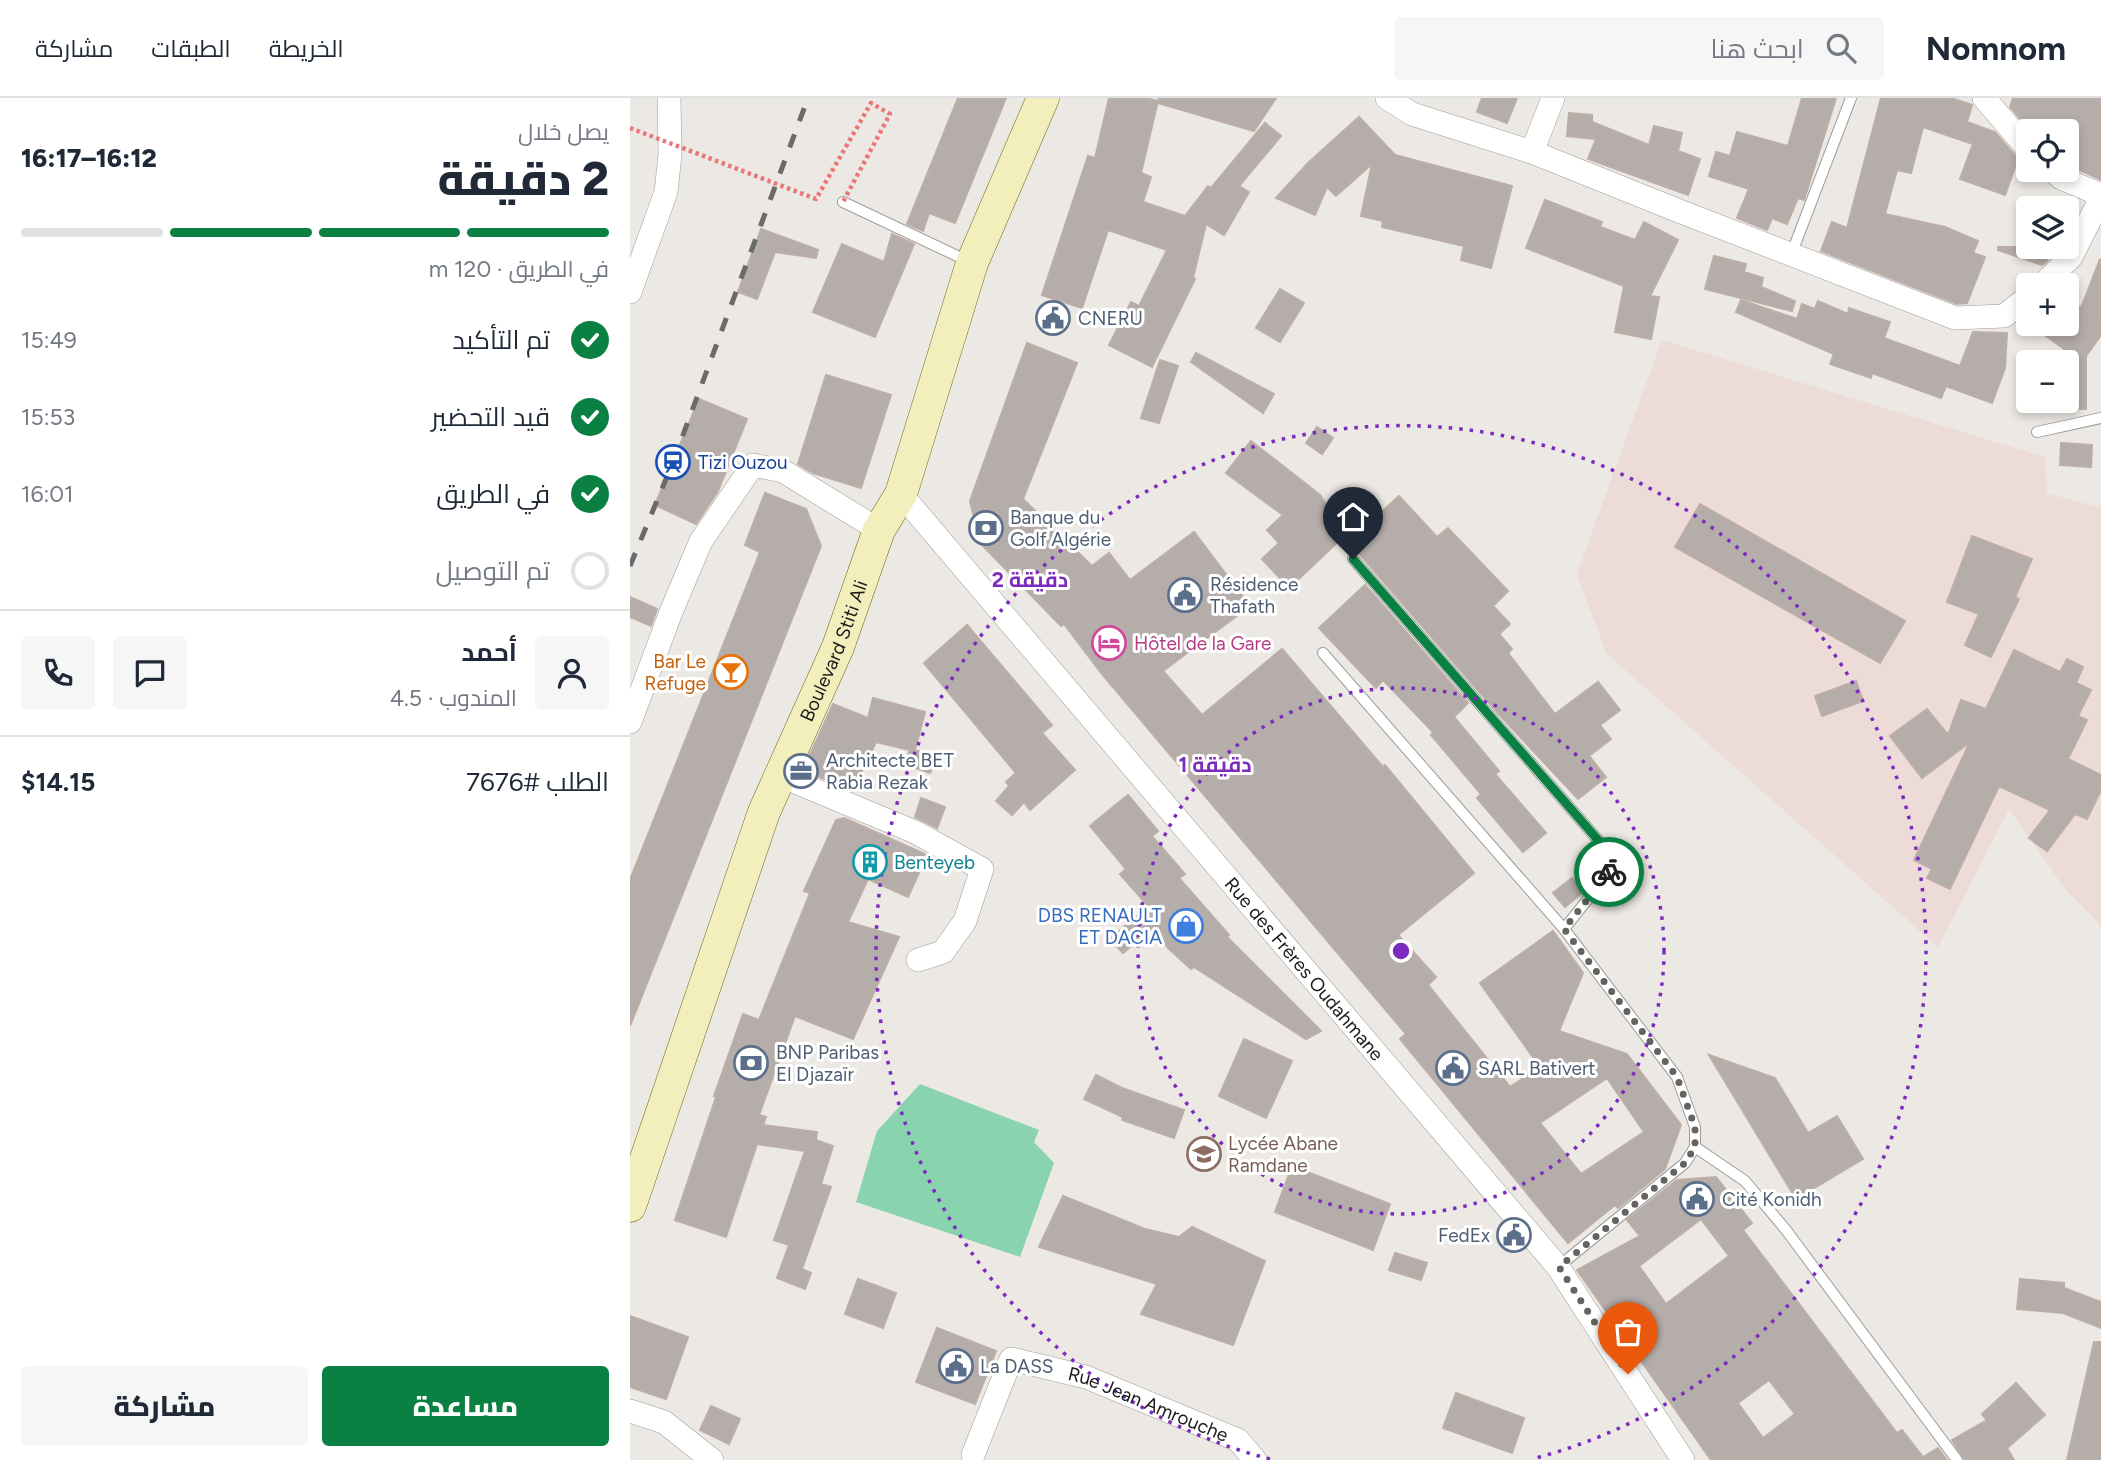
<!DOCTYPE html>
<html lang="ar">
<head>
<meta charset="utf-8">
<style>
  :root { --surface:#fff; --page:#f6f6f7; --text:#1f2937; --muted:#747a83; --line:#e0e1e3; --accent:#0b8043 }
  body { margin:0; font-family:Figtree,Cairo,sans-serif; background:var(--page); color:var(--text); direction:rtl; height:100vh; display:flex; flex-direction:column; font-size:26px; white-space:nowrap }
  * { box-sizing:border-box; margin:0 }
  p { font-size:23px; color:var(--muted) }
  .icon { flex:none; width:38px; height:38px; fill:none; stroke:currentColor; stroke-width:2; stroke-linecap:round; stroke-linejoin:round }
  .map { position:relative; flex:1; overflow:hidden; direction:ltr }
  .sheet { display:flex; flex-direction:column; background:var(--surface); width:630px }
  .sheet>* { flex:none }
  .fabs { position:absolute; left:1386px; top:21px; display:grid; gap:14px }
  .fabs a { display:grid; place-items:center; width:63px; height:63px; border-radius:7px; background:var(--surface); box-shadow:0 4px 10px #0003; font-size:35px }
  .pin { position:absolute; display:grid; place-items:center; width:60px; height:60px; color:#fff; margin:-72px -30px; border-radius:50% 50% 50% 0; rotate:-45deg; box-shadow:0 0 7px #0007 }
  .pin .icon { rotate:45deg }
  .courier { position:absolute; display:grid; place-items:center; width:70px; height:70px; margin:-35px; border:5px solid #0b8043; border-radius:50%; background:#fff; color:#222; box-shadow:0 2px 9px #0007 }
  .headline em { font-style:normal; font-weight:800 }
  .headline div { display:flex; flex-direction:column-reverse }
  .headline { display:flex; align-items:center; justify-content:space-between; height:119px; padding:0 21px }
  h1 { font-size:46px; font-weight:800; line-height:52px }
  .bar { display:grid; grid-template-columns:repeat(4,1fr); gap:10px 7px; align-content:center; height:84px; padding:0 21px }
  .bar i { height:9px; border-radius:5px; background:var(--line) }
  .bar .active { background:var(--accent) }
  .bar p { grid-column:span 4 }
  .line { display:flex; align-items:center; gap:18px; padding:0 21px; border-top:2px solid var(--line) }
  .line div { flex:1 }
  .round { display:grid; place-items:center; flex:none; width:74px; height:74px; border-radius:7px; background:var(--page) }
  ol { padding:0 21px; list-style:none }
  li { display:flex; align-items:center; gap:21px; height:77px }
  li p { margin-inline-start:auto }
  li .icon { padding:7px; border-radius:50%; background:var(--accent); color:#fff; stroke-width:4 }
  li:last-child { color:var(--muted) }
  li i { width:38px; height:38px; border:4px solid var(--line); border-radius:50% }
  .button { display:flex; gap:14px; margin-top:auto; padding:14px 21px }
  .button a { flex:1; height:80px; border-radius:7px; background:var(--accent); color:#fff; font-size:28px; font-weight:800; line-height:80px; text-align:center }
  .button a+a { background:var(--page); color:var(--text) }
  header { display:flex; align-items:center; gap:42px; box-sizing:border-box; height:98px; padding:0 35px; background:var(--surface); border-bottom:2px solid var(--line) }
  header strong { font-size:33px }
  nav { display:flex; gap:38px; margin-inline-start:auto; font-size:24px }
  .search { width:490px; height:63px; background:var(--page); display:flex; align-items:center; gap:18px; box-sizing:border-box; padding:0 24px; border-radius:7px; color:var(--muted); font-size:26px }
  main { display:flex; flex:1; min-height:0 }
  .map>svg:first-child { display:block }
  .military { fill:#eddbd7 }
  .pitch { fill:#89d4af }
  .building { fill:#b5ada9; stroke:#bcaea7; stroke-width:2; fill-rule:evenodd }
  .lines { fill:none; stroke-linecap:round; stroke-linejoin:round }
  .lane-casing { stroke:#9d9d9d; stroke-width:12 }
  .street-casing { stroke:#9d9d9d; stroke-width:24 }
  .secondary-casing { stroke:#666610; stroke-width:33 }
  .lane { stroke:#fff; stroke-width:10 }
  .street { stroke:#fff; stroke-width:23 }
  .secondary { stroke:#f2efbc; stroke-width:32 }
  .rail { stroke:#6a6a6a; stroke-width:5; stroke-dasharray:14 14; stroke-linecap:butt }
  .path-bridge { stroke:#ea7776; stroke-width:4.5; stroke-dasharray:3.5 3.5; stroke-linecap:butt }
  .done { stroke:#656362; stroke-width:7; stroke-dasharray:0 12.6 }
  .route { stroke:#0b8043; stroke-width:9 }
  .ring { fill:none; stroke:#7b2cbf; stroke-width:3.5; stroke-dasharray:3.5 7 }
  .labels { text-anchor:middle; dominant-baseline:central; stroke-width:6; stroke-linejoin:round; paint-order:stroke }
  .service-label { font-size:19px; fill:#4e5e75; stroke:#fff; text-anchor:start }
  .transit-label { font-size:19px; fill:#164399; stroke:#fff; text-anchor:start }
  .hotel-label { font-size:19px; fill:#b23c85; stroke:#fff; text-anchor:start }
  .street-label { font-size:19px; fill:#1c1c1c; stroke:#fff }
  .food-label { font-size:19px; fill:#c56008; stroke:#fff; text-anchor:end }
  .culture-label { font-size:19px; fill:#0d838f; stroke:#fff; text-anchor:start }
  .shop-label { font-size:19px; fill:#366cbe; stroke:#fff; text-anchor:end }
  .education-label { font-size:19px; fill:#785e54; stroke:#fff; text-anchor:start }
  .centre { fill:#7b2cbf; stroke:#fff; stroke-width:3.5 }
  .ring-label { font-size:21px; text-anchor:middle; font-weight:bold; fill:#7b2cbf; stroke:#fff; stroke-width:6; stroke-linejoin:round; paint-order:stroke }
</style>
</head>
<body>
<header>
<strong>Nomnom</strong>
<div class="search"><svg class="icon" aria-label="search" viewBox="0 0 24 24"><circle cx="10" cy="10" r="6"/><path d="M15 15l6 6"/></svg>ابحث هنا</div>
<nav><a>الخريطة</a><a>الطبقات</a><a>مشاركة</a></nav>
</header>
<main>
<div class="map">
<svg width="1471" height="1362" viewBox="0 0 1471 1362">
  <rect width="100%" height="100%" fill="#ece8e3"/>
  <path class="military" d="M1032 242 1415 359 1417 395 1471 410V828L1435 791 1379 711 1308 849 976 555 947 476Z"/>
  <path class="pitch" d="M290 986 409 1032 404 1044 424 1065 390 1159 226 1104 247 1033Z"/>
  <g class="building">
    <path d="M328 0H376L325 125 299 115 293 133 277 126Z"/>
    <path d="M479 0H515L528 3 511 75 521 79 513 104 555 118 578 88 581 90 635 25 651 38 609 88 619 94 594 137 576 126 563 180 565 181 522 269 479 247 501 204 509 208 537 152 478 132 452 210 412 197 458 58 465 60Z"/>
    <path d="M529 0H646L624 33 528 5Z"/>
    <path d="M852 0H887L877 25 847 14Z"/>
    <path d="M1172 0H1206L1174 102 1168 100 1157 126 1142 120 1137 132 1107 120 1119 91 1079 78 1086 54 1100 58 1107 34 1158 48Z"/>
    <path d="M1251 0H1321L1342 7 1337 24 1365 34 1388 61 1375 97 1330 81 1343 46 1293 29 1281 75 1267 72 1255 116 1315 129 1348 143 1343 155 1355 159 1337 205 1327 206 1191 153 1202 124 1217 130Z"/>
    <path d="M1383 0H1471V82L1437 66V33H1401L1380 9Z"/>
    <path d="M939 15 962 17V24L1019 47 1024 28 1052 35 1048 53 1070 61 1058 97 958 61 966 41 937 38Z"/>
    <path d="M729 19 765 57 882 88 861 170 831 162 834 148 752 129 753 123 731 118 742 66 706 98 697 89 685 117 646 100 678 65Z"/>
    <path d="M915 102 972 124 970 129 1005 142 1014 124 1048 142 1020 198 1029 199 1021 241 985 234 994 188 896 150Z"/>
    <path d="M131 131 188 152 186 160 145 154 127 201 108 194Z"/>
    <path d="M262 136 284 146 245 239 183 214 212 146 254 164Z"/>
    <path d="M1368 149H1422L1417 163 1412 167 1368 152Z"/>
    <path d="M1084 158 1116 166 1114 174 1133 180 1131 189 1165 203 1162 213 1075 191Z"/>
    <path d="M1470 161 1471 237 1456 258V311H1437V253L1399 226H1437V200L1451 210Z"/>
    <path d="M650 191 674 205 650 244 626 230Z"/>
    <path d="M1111 202 1167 221 1172 206 1185 211 1188 203 1218 216 1219 210 1260 224 1254 240 1330 268 1343 234 1377 235 1375 270 1362 305 1316 288 1311 300 1242 275 1241 280 1200 266 1204 256 1106 214Z"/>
    <path d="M397 245 447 265 393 401 462 468 479 455 500 482 564 434 620 508 533 573 572 617 652 551 753 669 755 667 844 775 768 837 806 879 798 887 880 989 910 969 850 885 923 833 953 875 929 933 997 956 1051 1027 1035 1071 988 1110 985 1107 938 1145 770 941 776 936 472 576 434 526 431 528 350 445 340 403ZM977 980 1014 1034 951 1076 910 1025Z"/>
    <path d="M566 255 644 296 633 315 561 264Z"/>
    <path d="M530 262 548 268 529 325 511 320Z"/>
    <path d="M196 277 261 297 231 390 183 375 168 366Z"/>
    <path d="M69 301 117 321 88 393 66 426 25 407Z"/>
    <path d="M687 329 703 340 692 356 676 345Z"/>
    <path d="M621 343 690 397 715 437 659 490 632 461 649 445 637 432 653 417 596 375Z"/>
    <path d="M1431 345 1462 347 1461 369 1430 367Z"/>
    <path d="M135 395 176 411 191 448 0 928V782L130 454 115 447Z"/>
    <path d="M769 398 807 439 818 430 878 493 863 508 880 526 869 536 882 551 878 555 925 616 968 584 990 612 970 627 981 641 959 658 976 679 948 701 866 613 719 444Z"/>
    <path d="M1070 406 1275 523 1250 565 1045 449Z"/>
    <path d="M1342 438 1402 461 1385 499 1389 501 1361 559 1335 547 1349 516 1317 504Z"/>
    <path d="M735 487 838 605 824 619 869 673 865 676 916 735 893 754 847 700 851 696 801 637 803 634 753 582 746 590 689 530Z"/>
    <path d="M0 499 27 511 21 528 0 519Z"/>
    <path d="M337 527 422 627 412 635 445 672 400 712 394 704 382 717 366 703 379 688 376 684 386 675 294 565Z"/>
    <path d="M1384 552 1430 574 1437 561 1453 569 1446 585 1461 592 1448 618 1457 622 1438 661 1471 677V692L1457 721 1445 716 1417 753 1399 740 1420 712 1369 688 1320 791 1297 780 1302 771 1284 762 1340 644 1292 680 1260 638 1297 611 1318 637 1331 602 1356 611Z"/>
    <path d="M1226 583 1233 603 1192 618 1185 598Z"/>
    <path d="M243 600 295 614 285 652 306 660 300 675 274 666 280 652 246 644 222 693 173 672 203 606 238 620Z"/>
    <path d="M498 697 528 733 522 738 555 776 549 780 599 837 597 839 691 933 676 941 564 869 561 871 538 850 522 830 493 855 480 841 518 808 490 776 496 771 460 728Z"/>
    <path d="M291 700 315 709 307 730 285 719Z"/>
    <path d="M214 720 297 757 278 799 238 781 218 824 269 839 223 941 165 918 129 1017 136 1019 133 1027 187 1034 186 1042 203 1048 191 1086 201 1089 172 1171 181 1175 175 1191 147 1180 159 1147 144 1142 175 1053 127 1046 96 1139 45 1122 86 999 84 998 113 916 129 922 180 795 174 793 206 722Z"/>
    <path d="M942 780 953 794 935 809 923 795Z"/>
    <path d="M614 941 662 963 636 1020 589 998Z"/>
    <path d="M1079 957 1145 980 1178 1035 1207 1018 1233 1061 1166 1101Z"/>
    <path d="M466 977 492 990 554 1012 544 1040 492 1022 493 1019 454 1001Z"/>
    <path d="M662 1068 760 1106 743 1152 645 1114Z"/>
    <path d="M1086 1079 1122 1125 1113 1132 1267 1335 1272 1332 1293 1359 1308 1350 1317 1362H1081L947 1172 1010 1138 997 1122 1047 1082ZM1071 1121 1099 1158 1036 1206 1009 1168ZM1139 1282 1165 1316 1133 1340 1108 1305Z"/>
    <path d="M433 1098 515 1131 549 1139 562 1129 635 1163 603 1247 511 1216 527 1186 409 1149Z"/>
    <path d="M765 1155 797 1165 791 1182 759 1172Z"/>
    <path d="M228 1181 266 1195 253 1230 215 1216Z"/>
    <path d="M1390 1181 1434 1185V1190L1471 1204V1230L1433 1215 1387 1211Z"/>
    <path d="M0 1218 58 1239 36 1301 0 1289Z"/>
    <path d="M307 1230 366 1253 345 1306 286 1284Z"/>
    <path d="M1464 1244H1471V1362H1437Z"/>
    <path d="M1386 1285 1415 1317 1377 1350 1384 1362H1335L1322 1342 1357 1322 1352 1316Z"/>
    <path d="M826 1295 894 1320 882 1355 813 1330Z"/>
    <path d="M81 1308 110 1321 99 1346 70 1332Z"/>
  </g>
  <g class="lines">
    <g class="lane-casing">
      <g id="lane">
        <path d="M213 104 340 164"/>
        <path d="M1161 157 1221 0"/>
        <path d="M1407 334 1471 320"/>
        <path d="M723 461 975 750 979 765 978 776 934 831"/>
        <path d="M693 555 934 831 1047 979 1065 1029V1049L1055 1065 928 1169"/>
        <path d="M1065 1049 1115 1083 1156 1132 1327 1362"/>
      </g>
    </g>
    <g class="street-casing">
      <g id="street">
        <path d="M757 0 782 16 902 54 1049 113 1325 220 1374 218 1398 199"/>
        <path d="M1354 0 1398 51"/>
        <path d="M902 54 923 0"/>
        <path d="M1422 72 1431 80 1471 97"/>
        <path d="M1412 187 1441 159 1471 100"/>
        <path d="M0 194 36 94 40 57 39 0"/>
        <path id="s1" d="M271 396 928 1169 1053 1362"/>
        <path d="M0 624 41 514 71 443 123 367 153 373 249 432"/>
        <path d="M151 678 285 734 352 771 335 823 313 854 288 862"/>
        <path d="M0 1313 34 1324 82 1362"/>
        <path id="s2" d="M343 1357 381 1261 456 1279 608 1342 625 1362"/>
      </g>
    </g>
    <g class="secondary-casing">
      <g id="secondary">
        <path id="s3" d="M0 1108 134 714 208 549 249 432 271 396 342 165 413 0"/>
      </g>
    </g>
    <use href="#lane" class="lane"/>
    <use href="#street" class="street"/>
    <use href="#secondary" class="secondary"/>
    <path class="rail" d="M0 468 43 364 178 0"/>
    <path class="path-bridge" d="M0 30 186 101 241 5 260 16 213 104"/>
  </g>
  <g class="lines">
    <path class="done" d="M979 774 934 831 1047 979 1065 1029V1049L1055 1065 929 1169 998 1276"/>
    <path class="route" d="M723 461 975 750 979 774"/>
  </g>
  <g class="ring">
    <circle cx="771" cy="853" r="263"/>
    <path d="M640 1361A525 525 0 1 1 902 1361"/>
  </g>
  <defs>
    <g id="civic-ring" transform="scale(1.75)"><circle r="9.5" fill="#fff" stroke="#5c6f8a" stroke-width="1.5"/><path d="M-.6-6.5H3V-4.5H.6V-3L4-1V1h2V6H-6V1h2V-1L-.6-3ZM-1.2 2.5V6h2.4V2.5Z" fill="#5c6f8a"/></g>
    <g id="station-ring" transform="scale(1.75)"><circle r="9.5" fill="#fff" stroke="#1a4fb4" stroke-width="1.5"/><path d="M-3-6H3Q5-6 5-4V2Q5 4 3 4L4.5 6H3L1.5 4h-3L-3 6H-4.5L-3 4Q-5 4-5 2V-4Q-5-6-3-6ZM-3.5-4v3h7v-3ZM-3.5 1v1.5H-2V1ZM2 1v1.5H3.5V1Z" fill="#1a4fb4"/></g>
    <g id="bank-ring" transform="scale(1.75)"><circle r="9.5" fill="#fff" stroke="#5c6f8a" stroke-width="1.5"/><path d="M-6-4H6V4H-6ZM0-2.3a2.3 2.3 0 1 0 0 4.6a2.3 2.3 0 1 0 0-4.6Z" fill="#5c6f8a"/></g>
    <g id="hotel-ring" transform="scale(1.75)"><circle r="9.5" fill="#fff" stroke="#d1479c" stroke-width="1.5"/><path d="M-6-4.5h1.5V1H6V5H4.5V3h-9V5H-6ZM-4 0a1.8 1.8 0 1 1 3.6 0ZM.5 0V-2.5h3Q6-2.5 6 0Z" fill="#d1479c"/></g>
    <g id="bar-ring" transform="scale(1.75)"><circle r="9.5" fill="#fff" stroke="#e8710a" stroke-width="1.5"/><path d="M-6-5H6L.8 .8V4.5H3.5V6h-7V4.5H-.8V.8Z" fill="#e8710a"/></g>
    <g id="office-ring" transform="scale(1.75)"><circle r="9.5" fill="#fff" stroke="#5c6f8a" stroke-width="1.5"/><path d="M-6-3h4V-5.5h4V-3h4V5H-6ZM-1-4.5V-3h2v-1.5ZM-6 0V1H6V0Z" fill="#5c6f8a"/></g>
    <g id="building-ring" transform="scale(1.75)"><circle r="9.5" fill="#fff" stroke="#0f9aa8" stroke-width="1.5"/><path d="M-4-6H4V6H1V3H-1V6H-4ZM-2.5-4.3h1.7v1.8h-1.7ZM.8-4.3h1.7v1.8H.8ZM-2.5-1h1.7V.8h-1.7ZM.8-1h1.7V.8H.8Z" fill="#0f9aa8"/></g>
    <g id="shop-ring" transform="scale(1.75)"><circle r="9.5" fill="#fff" stroke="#3f7fe0" stroke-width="1.5"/><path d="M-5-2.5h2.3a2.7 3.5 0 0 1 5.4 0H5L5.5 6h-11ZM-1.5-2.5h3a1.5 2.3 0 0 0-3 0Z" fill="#3f7fe0"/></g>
    <g id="school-ring" transform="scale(1.75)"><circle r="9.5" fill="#fff" stroke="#8d6e63" stroke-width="1.5"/><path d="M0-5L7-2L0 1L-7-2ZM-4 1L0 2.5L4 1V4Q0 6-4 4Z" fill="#8d6e63"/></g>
  </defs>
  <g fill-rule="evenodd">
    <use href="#civic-ring" x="423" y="220"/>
    <use href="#station-ring" x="43" y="364"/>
    <use href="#bank-ring" x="356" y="430"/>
    <use href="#civic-ring" x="555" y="497"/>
    <use href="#hotel-ring" x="479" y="545"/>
    <use href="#bar-ring" x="101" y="574"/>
    <use href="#office-ring" x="171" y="673"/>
    <use href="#building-ring" x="240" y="764"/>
    <use href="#shop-ring" x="556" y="828"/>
    <use href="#bank-ring" x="121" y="965"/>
    <use href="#civic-ring" x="823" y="970"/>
    <use href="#school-ring" x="574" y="1056"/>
    <use href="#civic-ring" x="1067" y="1101"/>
    <use href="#civic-ring" x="884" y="1137"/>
    <use href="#civic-ring" x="326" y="1268"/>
  </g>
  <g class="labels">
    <g class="service-label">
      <text x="448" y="220">CNERU</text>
      <text x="380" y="419">Banque du<tspan x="380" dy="22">Golf Algérie</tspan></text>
      <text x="580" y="486">Résidence<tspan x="580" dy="22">Thafath</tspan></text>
      <text x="196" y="662">Architecte BET<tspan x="196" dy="22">Rabia Rezak</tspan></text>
      <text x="146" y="954">BNP Paribas<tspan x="146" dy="22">El Djazaïr</tspan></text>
      <text x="848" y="970">SARL Bativert</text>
      <text x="1092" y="1101">Cité Konidh</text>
      <text x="860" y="1137" text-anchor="end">FedEx</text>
      <text x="350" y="1268">La DASS</text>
    </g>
    <g class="transit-label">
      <text x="68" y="364">Tizi Ouzou</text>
    </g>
    <g class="hotel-label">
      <text x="504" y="545">Hôtel de la Gare</text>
    </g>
    <g class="street-label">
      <text stroke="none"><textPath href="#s3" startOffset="592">Boulevard Stiti Ali</textPath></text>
      <text stroke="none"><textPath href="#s1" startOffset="623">Rue des Frères Oudahmane</textPath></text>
      <text stroke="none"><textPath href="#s2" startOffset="248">Rue Jean Amrouche</textPath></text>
    </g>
    <g class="food-label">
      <text x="76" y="563">Bar Le<tspan x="76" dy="22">Refuge</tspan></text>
    </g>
    <g class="culture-label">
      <text x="264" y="764">Benteyeb</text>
    </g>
    <g class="shop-label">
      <text x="532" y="817">DBS RENAULT<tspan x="532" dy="22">ET DACIA</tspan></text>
    </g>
    <g class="education-label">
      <text x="598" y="1045">Lycée Abane<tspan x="598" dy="22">Ramdane</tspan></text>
    </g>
  </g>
  <circle cx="771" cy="853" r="10" class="centre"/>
  <g class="ring-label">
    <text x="400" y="489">2 دقيقة</text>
    <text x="585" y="674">1 دقيقة</text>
  </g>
</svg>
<div class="fabs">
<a><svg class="icon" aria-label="locate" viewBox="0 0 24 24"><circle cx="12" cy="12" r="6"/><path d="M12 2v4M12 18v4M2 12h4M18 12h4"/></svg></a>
<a><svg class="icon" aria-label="layers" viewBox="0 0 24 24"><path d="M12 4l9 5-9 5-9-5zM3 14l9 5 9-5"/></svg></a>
<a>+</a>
<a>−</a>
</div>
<div class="pin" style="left:998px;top:1276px;background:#ea580c"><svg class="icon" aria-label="bag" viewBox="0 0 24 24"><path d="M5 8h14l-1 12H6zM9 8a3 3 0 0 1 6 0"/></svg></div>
<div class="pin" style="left:723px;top:461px;background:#1f2937"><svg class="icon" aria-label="home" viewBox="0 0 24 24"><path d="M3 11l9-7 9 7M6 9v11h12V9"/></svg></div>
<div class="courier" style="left:979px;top:774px"><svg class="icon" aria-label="bike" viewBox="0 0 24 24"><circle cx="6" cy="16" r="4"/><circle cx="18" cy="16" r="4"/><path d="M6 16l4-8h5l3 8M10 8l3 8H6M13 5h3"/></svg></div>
</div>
<section class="sheet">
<div class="headline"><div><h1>2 دقيقة</h1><p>يصل خلال</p></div><em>16:12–16:17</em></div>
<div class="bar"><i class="active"></i><i class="active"></i><i class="active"></i><i></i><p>في الطريق · 120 m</p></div>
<ol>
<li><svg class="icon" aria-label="check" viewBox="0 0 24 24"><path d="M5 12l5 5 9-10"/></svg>تم التأكيد<p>15:49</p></li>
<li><svg class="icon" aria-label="check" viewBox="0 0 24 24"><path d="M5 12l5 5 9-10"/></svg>قيد التحضير<p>15:53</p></li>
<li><svg class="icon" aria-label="check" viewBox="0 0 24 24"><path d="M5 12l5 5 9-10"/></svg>في الطريق<p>16:01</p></li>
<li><i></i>تم التوصيل</li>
</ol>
<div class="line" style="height:126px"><a class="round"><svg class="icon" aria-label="person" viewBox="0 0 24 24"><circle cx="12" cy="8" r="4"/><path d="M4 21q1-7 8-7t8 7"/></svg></a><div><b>أحمد</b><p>المندوب · 4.5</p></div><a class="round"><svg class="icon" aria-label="chat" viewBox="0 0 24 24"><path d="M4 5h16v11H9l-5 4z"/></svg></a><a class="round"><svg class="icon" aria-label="phone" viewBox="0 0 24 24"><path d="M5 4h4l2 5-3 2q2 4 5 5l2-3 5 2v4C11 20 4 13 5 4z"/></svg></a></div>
<div class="line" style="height:91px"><div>الطلب #7676</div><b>$14.15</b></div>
<div class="button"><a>مساعدة</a><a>مشاركة</a></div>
</section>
</main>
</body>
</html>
